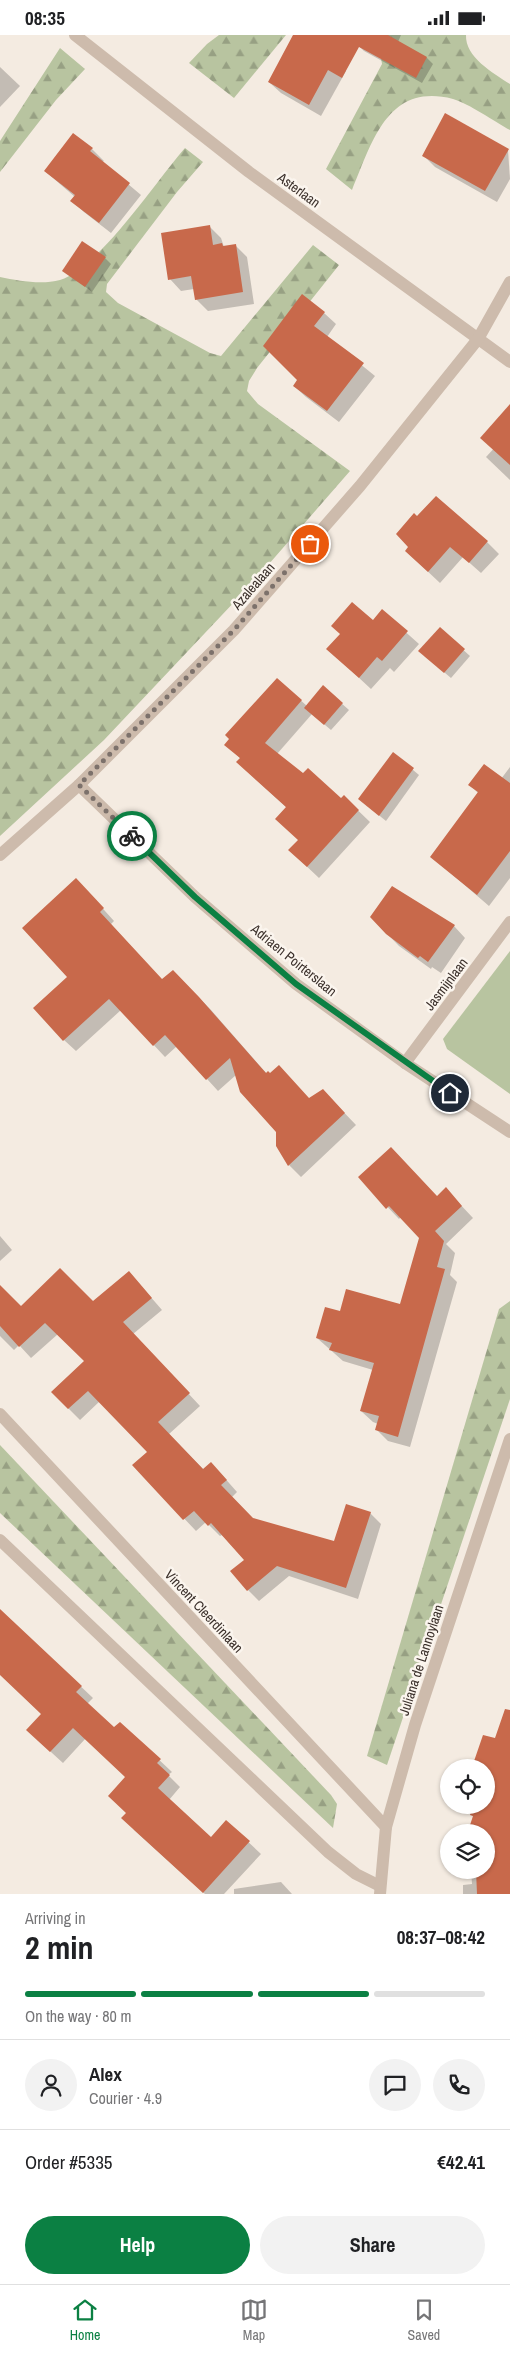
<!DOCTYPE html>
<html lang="en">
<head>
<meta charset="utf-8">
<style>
  :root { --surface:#fff; --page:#f2f2f2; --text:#202124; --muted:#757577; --line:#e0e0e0; --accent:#0b8043 }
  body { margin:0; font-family:"Archivo Narrow",sans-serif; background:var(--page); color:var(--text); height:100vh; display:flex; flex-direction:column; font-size:19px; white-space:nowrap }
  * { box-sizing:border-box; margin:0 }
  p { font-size:16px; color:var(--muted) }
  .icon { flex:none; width:28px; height:28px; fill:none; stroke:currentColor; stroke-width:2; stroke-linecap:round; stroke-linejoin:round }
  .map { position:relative; height:1859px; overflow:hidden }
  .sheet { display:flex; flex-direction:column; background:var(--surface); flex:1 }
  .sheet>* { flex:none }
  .fabs { position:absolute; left:440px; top:1724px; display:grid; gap:10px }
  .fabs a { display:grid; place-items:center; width:55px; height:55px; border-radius:50%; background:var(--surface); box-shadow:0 1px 4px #0004; font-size:25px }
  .pin { position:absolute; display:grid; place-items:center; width:42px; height:42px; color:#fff; margin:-21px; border:2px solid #fff; border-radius:50%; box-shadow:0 1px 5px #0007 }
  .courier { position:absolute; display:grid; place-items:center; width:50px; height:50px; margin:-25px; border:4px solid #0b8043; border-radius:50%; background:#fff; color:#222; box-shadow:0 1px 6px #0007 }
  .head em { font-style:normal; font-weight:700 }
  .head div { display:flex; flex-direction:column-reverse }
  .head { display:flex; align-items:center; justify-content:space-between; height:85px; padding:0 25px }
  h1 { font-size:32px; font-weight:700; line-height:38px }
  .bar { display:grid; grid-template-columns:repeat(4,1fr); gap:8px 5px; align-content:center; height:60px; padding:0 25px }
  .bar i { height:6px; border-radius:4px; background:var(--line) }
  .bar .current { background:var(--accent) }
  .bar p { grid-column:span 4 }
  .line { display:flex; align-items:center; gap:12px; padding:0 25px; border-top:1px solid var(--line) }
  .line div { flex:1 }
  .round { display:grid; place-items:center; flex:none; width:52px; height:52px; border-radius:26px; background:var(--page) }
  .button { display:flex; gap:10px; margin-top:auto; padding:10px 25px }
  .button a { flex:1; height:58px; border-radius:30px; background:var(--accent); color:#fff; font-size:20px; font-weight:700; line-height:58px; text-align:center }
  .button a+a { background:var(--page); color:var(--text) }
  .status { display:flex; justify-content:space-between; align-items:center; height:35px; padding:0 25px; background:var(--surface); direction:ltr }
  .status svg { height:14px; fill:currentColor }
  .tabs { display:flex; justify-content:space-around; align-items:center; height:70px; border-top:1px solid var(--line); background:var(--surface); font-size:14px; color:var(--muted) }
  .tabs a { display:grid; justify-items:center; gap:2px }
  .tabs .current { color:var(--accent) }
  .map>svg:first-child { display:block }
  .green { fill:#b8c4a0 }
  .forest { fill:url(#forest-firs) }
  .shadow { fill:#0003 }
  .building { fill:#c8694b }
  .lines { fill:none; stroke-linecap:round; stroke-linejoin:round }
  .minor { stroke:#cdbbac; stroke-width:12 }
  .tertiary { stroke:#cdbbac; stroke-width:12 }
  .done { stroke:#7c716b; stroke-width:5; stroke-dasharray:0 9 }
  .route { stroke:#0b8043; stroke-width:6 }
  .labels { text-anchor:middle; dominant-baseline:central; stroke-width:5; stroke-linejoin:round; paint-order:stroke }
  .street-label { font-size:14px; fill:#3b302b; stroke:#fbf5ee }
</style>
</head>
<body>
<div class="status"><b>08:35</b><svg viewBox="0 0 49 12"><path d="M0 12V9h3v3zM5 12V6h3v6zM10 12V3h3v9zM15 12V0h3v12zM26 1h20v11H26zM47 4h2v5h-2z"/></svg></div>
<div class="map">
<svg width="510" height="1859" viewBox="0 0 510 1859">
  <defs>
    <pattern id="forest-firs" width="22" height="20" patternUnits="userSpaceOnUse" patternTransform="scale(1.25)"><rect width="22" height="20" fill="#b8c4a0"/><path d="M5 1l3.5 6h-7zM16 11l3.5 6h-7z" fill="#97a083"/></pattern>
  </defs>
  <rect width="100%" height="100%" fill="#f4ebe1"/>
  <path class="green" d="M510 916V1059L447 1014 443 1004Z"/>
  <g class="forest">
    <path d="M219 0H286L234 63 189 28 207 9Z"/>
    <path d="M377 0H466C465 22 493 38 510 49V95C495 87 468 68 453 64 387 47 372 108 352 155L326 134 382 29Z"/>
    <path d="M60 13 85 34 56 65 0 137V106Z"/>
    <path d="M185 113 203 127 177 157 107 249 106 257 118 268 210 318 221 321 313 210 339 230 257 333 249 346 247 356 258 369 350 436 255 545 104 705 0 801V242C19 246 42 250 60 245 99 233 156 146 185 113Z"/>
    <path d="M510 1266V1364L387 1730 367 1721 499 1274Z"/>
    <path d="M0 1410 331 1760 337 1769 333 1793 0 1478Z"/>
  </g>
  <g class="shadow">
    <path d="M364 0H401L398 7 427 23 433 29 422 48 364 16 358 10Z"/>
    <path d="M293 2 346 36 321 81 281 58 269 47Z"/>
    <path d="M0 32 20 51 0 72Z"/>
    <path d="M92 114 104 126 102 127 141 160 111 198 84 177 72 166 75 162 45 136Z"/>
    <path d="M508 115 510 144 497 167 435 132 423 120Z"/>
    <path d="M209 191 221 203 224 212 235 210 247 222 254 269 208 276 196 264 194 254 181 256 170 244Z"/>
    <path d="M105 223 111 229 92 257 64 235Z"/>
    <path d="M324 278 336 289 327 302 375 341 339 387 306 362 294 351 298 345 265 311Z"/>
    <path d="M510 396V445L486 422Z"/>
    <path d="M487 507 499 519 481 538 463 522 440 548 406 516Z"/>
    <path d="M382 576 419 609 394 637 390 633 371 654 328 614 373 586Z"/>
    <path d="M440 594 470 621 451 643 426 622Z"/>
    <path d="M277 644 307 671 323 652 349 675 331 695 312 679 277 719 303 740 341 765 344 762 370 787 319 843 301 826 299 806 287 773 250 739 241 724 226 710Z"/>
    <path d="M393 718 419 740 386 786 359 764Z"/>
    <path d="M510 732V843L489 871 432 822 478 758 470 750 501 744Z"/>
    <path d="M87 856 114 886 111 889 162 946 173 936 211 975 267 1039 310 1064 334 1067 356 1090 301 1142 289 1130 277 1111V1096L236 1040 218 1056 177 1011 165 1022 121 975 76 1016 64 1005 69 942Z"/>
    <path d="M371 882 454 891 465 903 441 938 432 932 431 934 399 911Z"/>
    <path d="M359 1142 457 1166 473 1183 446 1209 455 1218 450 1240 457 1247 410 1412 388 1406 376 1394 378 1389 373 1387 361 1376 373 1335 343 1326 317 1303 341 1278 401 1270 420 1202 401 1182 399 1184Z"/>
    <path d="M0 1201 12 1215 0 1226Z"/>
    <path d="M129 1237 162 1275 133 1299 200 1371 169 1399 204 1435 222 1440 237 1457 232 1462 253 1484 335 1507 370 1478 381 1489 358 1564 289 1541 259 1566 248 1555 245 1525 222 1500 220 1501 206 1487 196 1496 145 1442 149 1417 100 1366 80 1385 52 1357 85 1326 58 1299 31 1323 19 1310 14 1315 0 1301V1252L21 1272 93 1268Z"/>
    <path d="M0 1575 93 1663 87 1669 114 1694 120 1688 172 1737 168 1740 180 1752 169 1765 211 1804 227 1787 261 1819 224 1859H205L134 1795 127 1779V1743L86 1703 63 1728 40 1707 42 1679 0 1639Z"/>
    <path d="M484 1701 510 1709V1859H463V1850L472 1849 471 1835H486V1798L469 1797 474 1782 471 1779 474 1770H486V1732H474Z"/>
    <path d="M281 1847 292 1859H234V1854Z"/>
  </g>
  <g class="building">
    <path d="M293 0H388L427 22 416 43 359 12 342 43 328 35 309 70 268 47Z"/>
    <path d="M445 78 509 114 485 156 422 121Z"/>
    <path d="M73 98 93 113 90 116 130 148 99 188 70 166 75 160 44 136Z"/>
    <path d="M210 190 213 210 222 208 223 211 236 209 243 257 195 265 191 241 168 245 161 198Z"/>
    <path d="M82 206 106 222 85 252 62 236Z"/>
    <path d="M302 259 325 277 314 291 364 328 327 376 293 351 297 345 263 311Z"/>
    <path d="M510 369V430L480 403Z"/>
    <path d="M436 461 488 506 469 528 450 512 428 537 405 516 408 512 396 499 414 478 417 481Z"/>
    <path d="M352 567 373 585 382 574 408 596 382 626 377 622 359 643 326 614 340 599 331 591Z"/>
    <path d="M440 592 465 614 444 638 418 616Z"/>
    <path d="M277 643 302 665 265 708 303 738 308 733 341 763 344 760 359 775 307 832 288 815 298 805 275 784 286 772 236 727 240 723 224 710 229 704 225 700Z"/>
    <path d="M323 650 343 668 324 690 304 673Z"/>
    <path d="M393 717 414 733 379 781 358 764Z"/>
    <path d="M484 729 510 748V816L477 860 430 822 478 757 468 750Z"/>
    <path d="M76 843 104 873 100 877 162 944 173 935 199 962 266 1038 268 1036 270 1038 279 1030 309 1063 323 1054 345 1078 288 1131 276 1111V1097L240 1057 230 1023 206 1045 165 1000 153 1011 109 964 63 1006 33 973 67 942 22 893Z"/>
    <path d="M392 851 455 890 428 927 420 921 418 923 386 899 370 882Z"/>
    <path d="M391 1112 437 1161 446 1152 462 1171 435 1196 444 1206 437 1232 445 1234 398 1402 375 1395 379 1381 360 1376 374 1328 329 1315 332 1308 316 1303 325 1272 340 1276 346 1254 400 1269 419 1203 389 1171 386 1174 358 1142Z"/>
    <path d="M60 1233 93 1266 129 1236 152 1263 123 1287 190 1358 158 1387 203 1434 211 1427 227 1445 221 1450 253 1483 334 1506 346 1469 371 1477 346 1553 277 1531 247 1556 230 1536 244 1525 211 1488 208 1491 194 1476 183 1485 144 1443 132 1430 147 1417 88 1356 68 1374 51 1357 84 1326 45 1288 19 1312 0 1291V1250L21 1271Z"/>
    <path d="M0 1574 82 1651 76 1657 114 1692 120 1687 161 1724 157 1728 170 1740 158 1753 211 1802 226 1785 250 1806 203 1858 121 1783 126 1778 108 1761 125 1742 73 1693 50 1717 26 1695 41 1679 0 1640Z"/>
    <path d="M505 1674 510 1675V1859H477L476 1835H486V1798H475V1793H469L473 1781 470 1780 473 1770H486V1732H472L483 1700 495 1703Z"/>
  </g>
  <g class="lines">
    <g class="minor">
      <path d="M75 0 249 137 510 327"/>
      <path d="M79 750 195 862 296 949 405 1028 510 1097"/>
      <path d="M0 820 79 750 234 595 360 451 478 304 510 247"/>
      <path d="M405 1028 510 887"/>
      <path d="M0 1379 386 1792"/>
      <path d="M0 1505 328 1817 356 1839 380 1851"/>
    </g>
    <path class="tertiary" d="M380 1859 386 1792 415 1690 510 1404"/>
  </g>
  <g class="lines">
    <path class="done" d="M132 801 79 750 234 595 310 509"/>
    <path class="route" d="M132 801 195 862 296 949 450 1058"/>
  </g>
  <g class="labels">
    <g class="street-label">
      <text transform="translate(299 155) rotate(36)">Asterlaan</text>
      <text transform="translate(253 551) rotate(-49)">Azalealaan</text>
      <text transform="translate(294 925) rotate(39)">Adriaen Poirterslaan</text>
      <text transform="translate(446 949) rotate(-53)">Jasmijnlaan</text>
      <text transform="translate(204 1576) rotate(47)">Vincent Cleerdinlaan</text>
      <text transform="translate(421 1625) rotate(-72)">Juliana de Lannoylaan</text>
    </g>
  </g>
</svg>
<div class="fabs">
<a><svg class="icon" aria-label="locate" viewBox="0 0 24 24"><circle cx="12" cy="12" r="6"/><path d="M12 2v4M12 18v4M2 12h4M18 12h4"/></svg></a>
<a><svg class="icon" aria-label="layers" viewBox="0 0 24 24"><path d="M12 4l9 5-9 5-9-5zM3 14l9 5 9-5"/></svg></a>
</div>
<div class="pin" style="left:310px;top:509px;background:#ea580c"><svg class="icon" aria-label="bag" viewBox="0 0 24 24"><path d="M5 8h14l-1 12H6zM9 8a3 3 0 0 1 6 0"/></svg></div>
<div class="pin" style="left:450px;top:1058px;background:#1f2937"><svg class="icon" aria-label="home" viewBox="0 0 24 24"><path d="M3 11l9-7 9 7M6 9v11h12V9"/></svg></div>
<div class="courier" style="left:132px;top:801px"><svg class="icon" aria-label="bike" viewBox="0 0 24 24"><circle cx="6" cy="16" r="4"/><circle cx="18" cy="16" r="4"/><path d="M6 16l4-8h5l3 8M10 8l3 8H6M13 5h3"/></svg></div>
</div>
<section class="sheet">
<div class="head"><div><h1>2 min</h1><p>Arriving in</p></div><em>08:37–08:42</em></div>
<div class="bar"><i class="current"></i><i class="current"></i><i class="current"></i><i></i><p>On the way · 80 m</p></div>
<div class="line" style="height:90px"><a class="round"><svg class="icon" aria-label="person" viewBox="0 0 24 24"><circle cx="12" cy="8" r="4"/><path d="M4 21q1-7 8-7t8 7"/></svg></a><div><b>Alex</b><p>Courier · 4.9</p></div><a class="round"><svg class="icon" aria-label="chat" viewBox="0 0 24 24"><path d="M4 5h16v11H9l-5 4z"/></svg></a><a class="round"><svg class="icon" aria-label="phone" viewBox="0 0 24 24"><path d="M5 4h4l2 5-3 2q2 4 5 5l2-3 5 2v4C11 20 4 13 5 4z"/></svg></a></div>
<div class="line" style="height:65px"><div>Order #5335</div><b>€42.41</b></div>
<div class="button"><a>Help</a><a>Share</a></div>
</section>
<nav class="tabs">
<a class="current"><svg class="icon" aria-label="home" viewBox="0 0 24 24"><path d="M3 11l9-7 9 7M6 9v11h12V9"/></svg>Home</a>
<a><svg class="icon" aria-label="map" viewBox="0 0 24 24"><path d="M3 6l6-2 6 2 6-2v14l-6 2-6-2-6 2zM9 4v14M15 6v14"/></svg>Map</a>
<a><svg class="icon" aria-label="saved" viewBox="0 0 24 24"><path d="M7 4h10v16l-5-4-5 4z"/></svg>Saved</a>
</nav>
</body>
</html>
